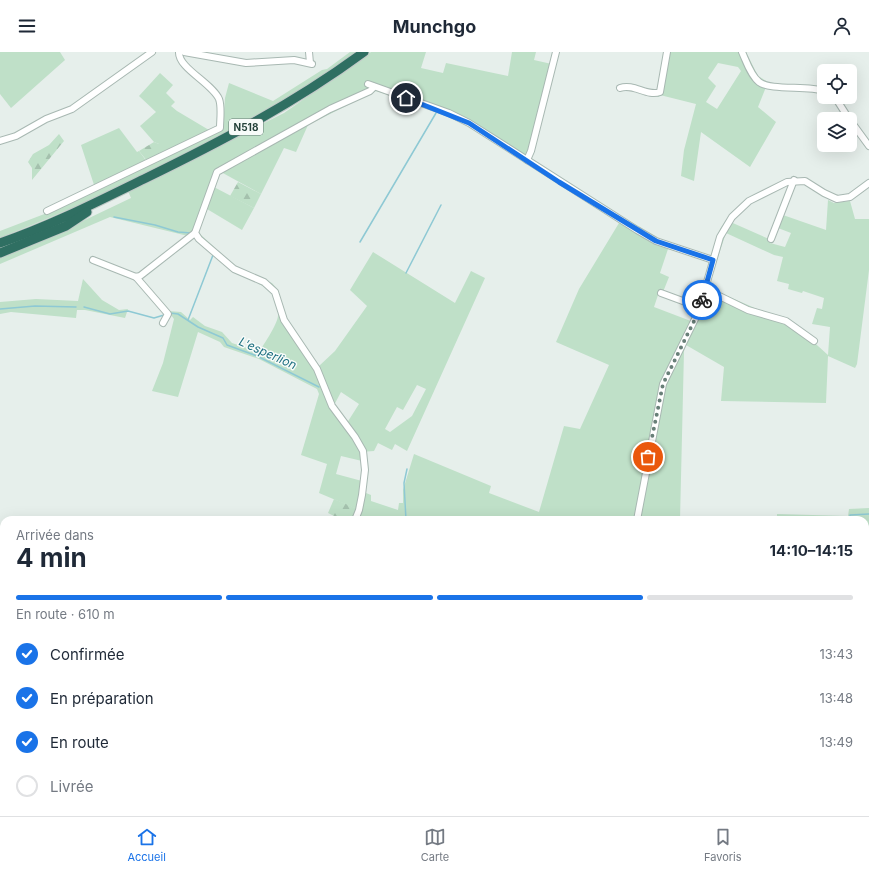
<!DOCTYPE html>
<html lang="fr">
<head>
<meta charset="utf-8">
<style>
  :root { --surface:#fff; --page:#f6f6f7; --text:#1f2937; --muted:#747a83; --line:#e0e1e3; --accent:#1a73e8 }
  body { margin:0; font-family:Inter,sans-serif; background:var(--page); color:var(--text); height:100vh; display:flex; flex-direction:column; font-size:15px; white-space:nowrap }
  * { box-sizing:border-box; margin:0 }
  p { font-size:13px; color:var(--muted) }
  .icon { flex:none; width:22px; height:22px; fill:none; stroke:currentColor; stroke-width:2; stroke-linecap:round; stroke-linejoin:round }
  .map { position:relative; flex:1; overflow:hidden }
  .details { position:absolute; left:0px; top:464px; width:869px; height:300px; display:flex; flex-direction:column; background:var(--surface); border-radius:12px 12px 0 0; box-shadow:0 4px 16px #0002 }
  .details>* { flex:none }
  .tools { position:absolute; left:817px; top:12px; display:grid; gap:8px }
  .tools a { display:grid; place-items:center; width:40px; height:40px; border-radius:6px; background:var(--surface); box-shadow:0 4px 16px #0002; font-size:20px }
  .pin { position:absolute; display:grid; place-items:center; width:34px; height:34px; color:#fff; margin:-17px; border:2px solid #fff; border-radius:50%; box-shadow:0 1px 4px #0007 }
  .courier { position:absolute; display:grid; place-items:center; width:40px; height:40px; margin:-20px; border:3px solid #1a73e8; border-radius:50%; background:#fff; color:#222; box-shadow:0 1px 5px #0007 }
  .overview em { font-style:normal; font-weight:700 }
  .overview div { display:flex; flex-direction:column-reverse }
  .overview { display:flex; align-items:center; justify-content:space-between; height:68px; padding:0 16px }
  h1 { font-size:26px; font-weight:700; line-height:30px }
  .bar { display:grid; grid-template-columns:repeat(4,1fr); gap:6px 4px; align-content:center; height:48px; padding:0 16px }
  .bar i { height:5px; border-radius:3px; background:var(--line) }
  .bar .current { background:var(--accent) }
  .bar p { grid-column:span 4 }
  ol { padding:0 16px; list-style:none }
  li { display:flex; align-items:center; gap:12px; height:44px }
  li p { margin-inline-start:auto }
  li .icon { padding:4px; border-radius:50%; background:var(--accent); color:#fff; stroke-width:4 }
  li:last-child { color:var(--muted) }
  li i { width:22px; height:22px; border:2px solid var(--line); border-radius:50% }
  header { display:flex; justify-content:space-between; align-items:center; height:52px; padding:0 16px; background:var(--surface); font-size:18px; font-weight:700 }
  .dock { display:flex; justify-content:space-around; align-items:center; height:56px; border-top:1px solid var(--line); background:var(--surface); font-size:11px; color:var(--muted) }
  .dock a { display:grid; justify-items:center; gap:2px }
  .dock .current { color:var(--accent) }
  .map>svg:first-child { display:block }
  .grass { fill:#bfe0c8; fill-rule:evenodd }
  .forest { fill:url(#forest-firs) }
  .park { fill:url(#park-dots) }
  .lines { fill:none; stroke-linecap:round; stroke-linejoin:round }
  .stream { stroke:#8ec9d4; stroke-width:1.5 }
  .minor-casing { stroke:#a8b8b2; stroke-width:8 }
  .highway-casing { stroke:#c2cac8; stroke-width:11 }
  .minor { stroke:#fff; stroke-width:6 }
  .highway { stroke:#2f6f62; stroke-width:9 }
  .done { stroke:#687f78; stroke-width:4; stroke-dasharray:0 7.2 }
  .route { stroke:#1a73e8; stroke-width:5 }
  .labels { text-anchor:middle; dominant-baseline:central; stroke-width:3; stroke-linejoin:round; paint-order:stroke }
  .shield { fill:#f7fbf9; stroke:#637a73; stroke-width:1 }
  .shield-label { font-size:10px; font-weight:bold; fill:#24423a }
  .water-label { font-size:12px; font-style:italic; fill:#1c6f80; stroke:#f7fbf9 }
</style>
</head>
<body>
<header><svg class="icon" aria-label="menu" viewBox="0 0 24 24"><path d="M4 6h16M4 12h16M4 18h16"/></svg>Munchgo<svg class="icon" aria-label="person" viewBox="0 0 24 24"><circle cx="12" cy="8" r="4"/><path d="M4 21q1-7 8-7t8 7"/></svg></header>
<div class="map">
<svg width="869" height="764" viewBox="0 0 869 764">
  <defs>
    <pattern id="forest-firs" width="22" height="20" patternUnits="userSpaceOnUse"><rect width="22" height="20" fill="#bfe0c8"/><path d="M5 1l3.5 6h-7zM16 11l3.5 6h-7z" fill="#a4c1ad"/></pattern>
    <pattern id="park-dots" width="8" height="8" patternUnits="userSpaceOnUse"><rect width="8" height="8" fill="#bfe0c8"/><path d="M2 2h.1M6 6h.1" fill="none" stroke="#a4c1ad" stroke-width="1.8" stroke-linecap="round"/></pattern>
  </defs>
  <rect width="100%" height="100%" fill="#e6efeb"/>
  <g class="grass">
    <path d="M0 0H60L65 8 11 56 0 42Z"/>
    <path d="M350 0H356C252 78 121 138 0 186V179L47 161 96 139 81 93 119 76 137 100 139 99 150 114 159 92 154 90 140 74 156 60 139 44 160 21 173 33 166 41 175 50 171 54 177 59 214 81 223 76 225 46 229 31 273 49 322 18 327 17Z"/>
    <path d="M371 0H426L421 16 443 21 446 11 508 24 512 0H536L534 8 556 13 530 107 552 121 549 126 479 80 435 58 376 39 308 73 296 100 284 96 261 142 221 120H215L212 134 254 156 242 178 207 157 199 180 201 183 234 213 246 221 245 226 222 210 194 186 192 180 188 184 110 165 0 212V205L66 177 131 146 128 139 284 61Z"/>
    <path d="M666 0H746L758 24 768 30 758 55 776 70 750 115 701 80 694 129 681 124 684 98 696 52 660 43 659 45 636 38 637 34 655 39 659 38ZM718 11 738 15 741 19 717 57 706 50 716 34 708 26Z"/>
    <path d="M572 135 660 187 687 198 711 204 720 177 726 168 769 187 770 191 785 195 791 181 778 176 783 163 826 178 828 148 834 151 850 149 855 167H869V218L857 312 855 316 828 304 826 351 721 349 724 315 686 293 684 299 680 468H352L357 457 319 441 327 412 301 403 319 342 317 337 259 307 224 295 220 290 198 280 178 345 152 339 163 311 174 267 168 259 181 260 190 268 193 265 205 274 222 280 232 291 259 300C264 292 277 273 278 264 280 249 272 238 259 232L260 227 272 231 278 238 286 266 319 314 335 299 367 254 350 238 373 200 455 251 471 219 485 226 407 399 395 392 392 398 378 391 374 399 360 400 362 409 341 404 336 422 362 429 361 439 371 443V449L398 458 399 451H403V438L414 402 491 434 489 441 539 460 564 374 580 377 609 313 556 290 579 237 619 171 570 139ZM726 181 774 203 783 205 777 229 789 232 788 237 802 241 803 239 824 246 822 257 817 256 812 272 830 275 828 303 808 285 787 270 709 236 696 271 654 255 659 240H663L669 225 660 221 668 197 716 211ZM417 333 426 337 412 364 390 380 385 377 397 355 403 358ZM341 340 359 352 345 374 332 357Z"/>
    <path d="M83 227 102 248 119 258 128 257 125 266 85 258H77L76 266 11 260 0 262V250L36 247 78 249Z"/>
    <path d="M869 456V501L865 498V468H777V462L848 464 849 457Z"/>
    <path d="M4 526V674L0 646V531Z"/>
    <path d="M869 570V612L865 610V575Z"/>
  </g>
  <g class="forest">
    <path d="M59 82 64 89 32 128V116L28 110 33 102 49 93Z"/>
    <path d="M154 90 159 92V110L151 114 139 99Z"/>
    <path d="M238 130 261 142 254 156 230 144Z"/>
    <path d="M334 447 358 457 352 468H337L338 466 328 461Z"/>
  </g>
  <path class="park" d="M318 760H474L481 764H317Z"/>
  <g class="lines">
    <g class="stream">
      <path d="M114 165 155 173 178 180 191 181"/>
      <path d="M360 190 436 61"/>
      <path d="M406 221 441 153"/>
      <path d="M84 255 110 262 128 259 154 266 164 263"/>
      <path d="M0 257 35 254 76 255"/>
      <path d="M170 261 178 262 198 275 223 286 227 293 257 304 319 335"/>
      <path d="M188 268 213 203"/>
      <path d="M406 468 404 431 407 417"/>
      <path d="M850 468V463L869 462"/>
    </g>
    <g class="minor-casing">
      <g id="minor">
        <path d="M184 0 246 11 294 8 312 12"/>
        <path d="M309 0 310 11"/>
        <path d="M742 0C746 9 751 24 759 30 771 39 808 33 824 39"/>
        <path d="M368 32 449 61 469 71 637 178 656 189 713 208"/>
        <path d="M620 36C634 31 647 45 660 40L667 0"/>
        <path d="M835 45 849 67"/>
        <path d="M850 68 869 94"/>
        <path d="M0 89 16 84 46 67 72 57 152 0"/>
        <path d="M527 108 531 99 556 0"/>
        <path d="M47 159 220 76C220 67 222 55 219 47 212 31 178 16 179 0"/>
        <path d="M771 187 794 128"/>
        <path d="M93 208 136 225 140 224 195 181"/>
        <path d="M136 225 168 262 163 271"/>
        <path d="M705 237 748 258 786 269 814 289"/>
        <path d="M661 241 699 255"/>
        <path d="M355 468 359 458 362 443 365 418 363 399 355 385 332 354 317 317 284 268 275 240 264 230 234 217 199 187 195 181 217 120 330 57 370 39 374 35"/>
        <path d="M637 468 663 332 698 261 720 185 732 165 749 149 787 130 805 129 824 141 837 147 850 145 869 131"/>
        <path d="M865 572 869 566"/>
        <path d="M865 613 869 615"/>
        <path d="M0 669 4 694"/>
        <path d="M11 760V764"/>
        <path d="M493 760V764"/>
        <path d="M19 764 23 760"/>
        <path d="M113 764 117 760"/>
        <path d="M769 764 772 760"/>
      </g>
    </g>
    <g class="highway-casing">
      <g id="highway">
        <path d="M0 191C50 174 97 150 144 127 220 90 295 51 364 0"/>
        <path d="M0 201 66 174 87 160"/>
      </g>
    </g>
    <use href="#minor" class="minor"/>
    <use href="#highway" class="highway"/>
  </g>
  <g class="lines">
    <path class="done" d="M648 405 663 332 698 261 702 248"/>
    <path class="route" d="M406 46 469 71 559 130 656 189 713 208 702 248"/>
  </g>
  <g class="labels">
    <rect class="shield" x="229" y="67" width="34" height="16" rx="3"/>
    <g class="shield-label">
      <text x="246" y="75">N518</text>
    </g>
    <g class="water-label">
      <text transform="translate(268 301) rotate(24)">L'esperlion</text>
    </g>
  </g>
</svg>
<div class="tools">
<a><svg class="icon" aria-label="locate" viewBox="0 0 24 24"><circle cx="12" cy="12" r="6"/><path d="M12 2v4M12 18v4M2 12h4M18 12h4"/></svg></a>
<a><svg class="icon" aria-label="layers" viewBox="0 0 24 24"><path d="M12 4l9 5-9 5-9-5zM3 14l9 5 9-5"/></svg></a>
</div>
<div class="pin" style="left:648px;top:405px;background:#ea580c"><svg class="icon" aria-label="bag" viewBox="0 0 24 24"><path d="M5 8h14l-1 12H6zM9 8a3 3 0 0 1 6 0"/></svg></div>
<div class="pin" style="left:406px;top:46px;background:#1f2937"><svg class="icon" aria-label="home" viewBox="0 0 24 24"><path d="M3 11l9-7 9 7M6 9v11h12V9"/></svg></div>
<div class="courier" style="left:702px;top:248px"><svg class="icon" aria-label="bike" viewBox="0 0 24 24"><circle cx="6" cy="16" r="4"/><circle cx="18" cy="16" r="4"/><path d="M6 16l4-8h5l3 8M10 8l3 8H6M13 5h3"/></svg></div>
<section class="details">
<div class="overview"><div><h1>4 min</h1><p>Arrivée dans</p></div><em>14:10–14:15</em></div>
<div class="bar"><i class="current"></i><i class="current"></i><i class="current"></i><i></i><p>En route · 610 m</p></div>
<ol>
<li><svg class="icon" aria-label="check" viewBox="0 0 24 24"><path d="M5 12l5 5 9-10"/></svg>Confirmée<p>13:43</p></li>
<li><svg class="icon" aria-label="check" viewBox="0 0 24 24"><path d="M5 12l5 5 9-10"/></svg>En préparation<p>13:48</p></li>
<li><svg class="icon" aria-label="check" viewBox="0 0 24 24"><path d="M5 12l5 5 9-10"/></svg>En route<p>13:49</p></li>
<li><i></i>Livrée</li>
</ol>
</section>
</div>
<nav class="dock">
<a class="current"><svg class="icon" aria-label="home" viewBox="0 0 24 24"><path d="M3 11l9-7 9 7M6 9v11h12V9"/></svg>Accueil</a>
<a><svg class="icon" aria-label="map" viewBox="0 0 24 24"><path d="M3 6l6-2 6 2 6-2v14l-6 2-6-2-6 2zM9 4v14M15 6v14"/></svg>Carte</a>
<a><svg class="icon" aria-label="saved" viewBox="0 0 24 24"><path d="M7 4h10v16l-5-4-5 4z"/></svg>Favoris</a>
</nav>
</body>
</html>
